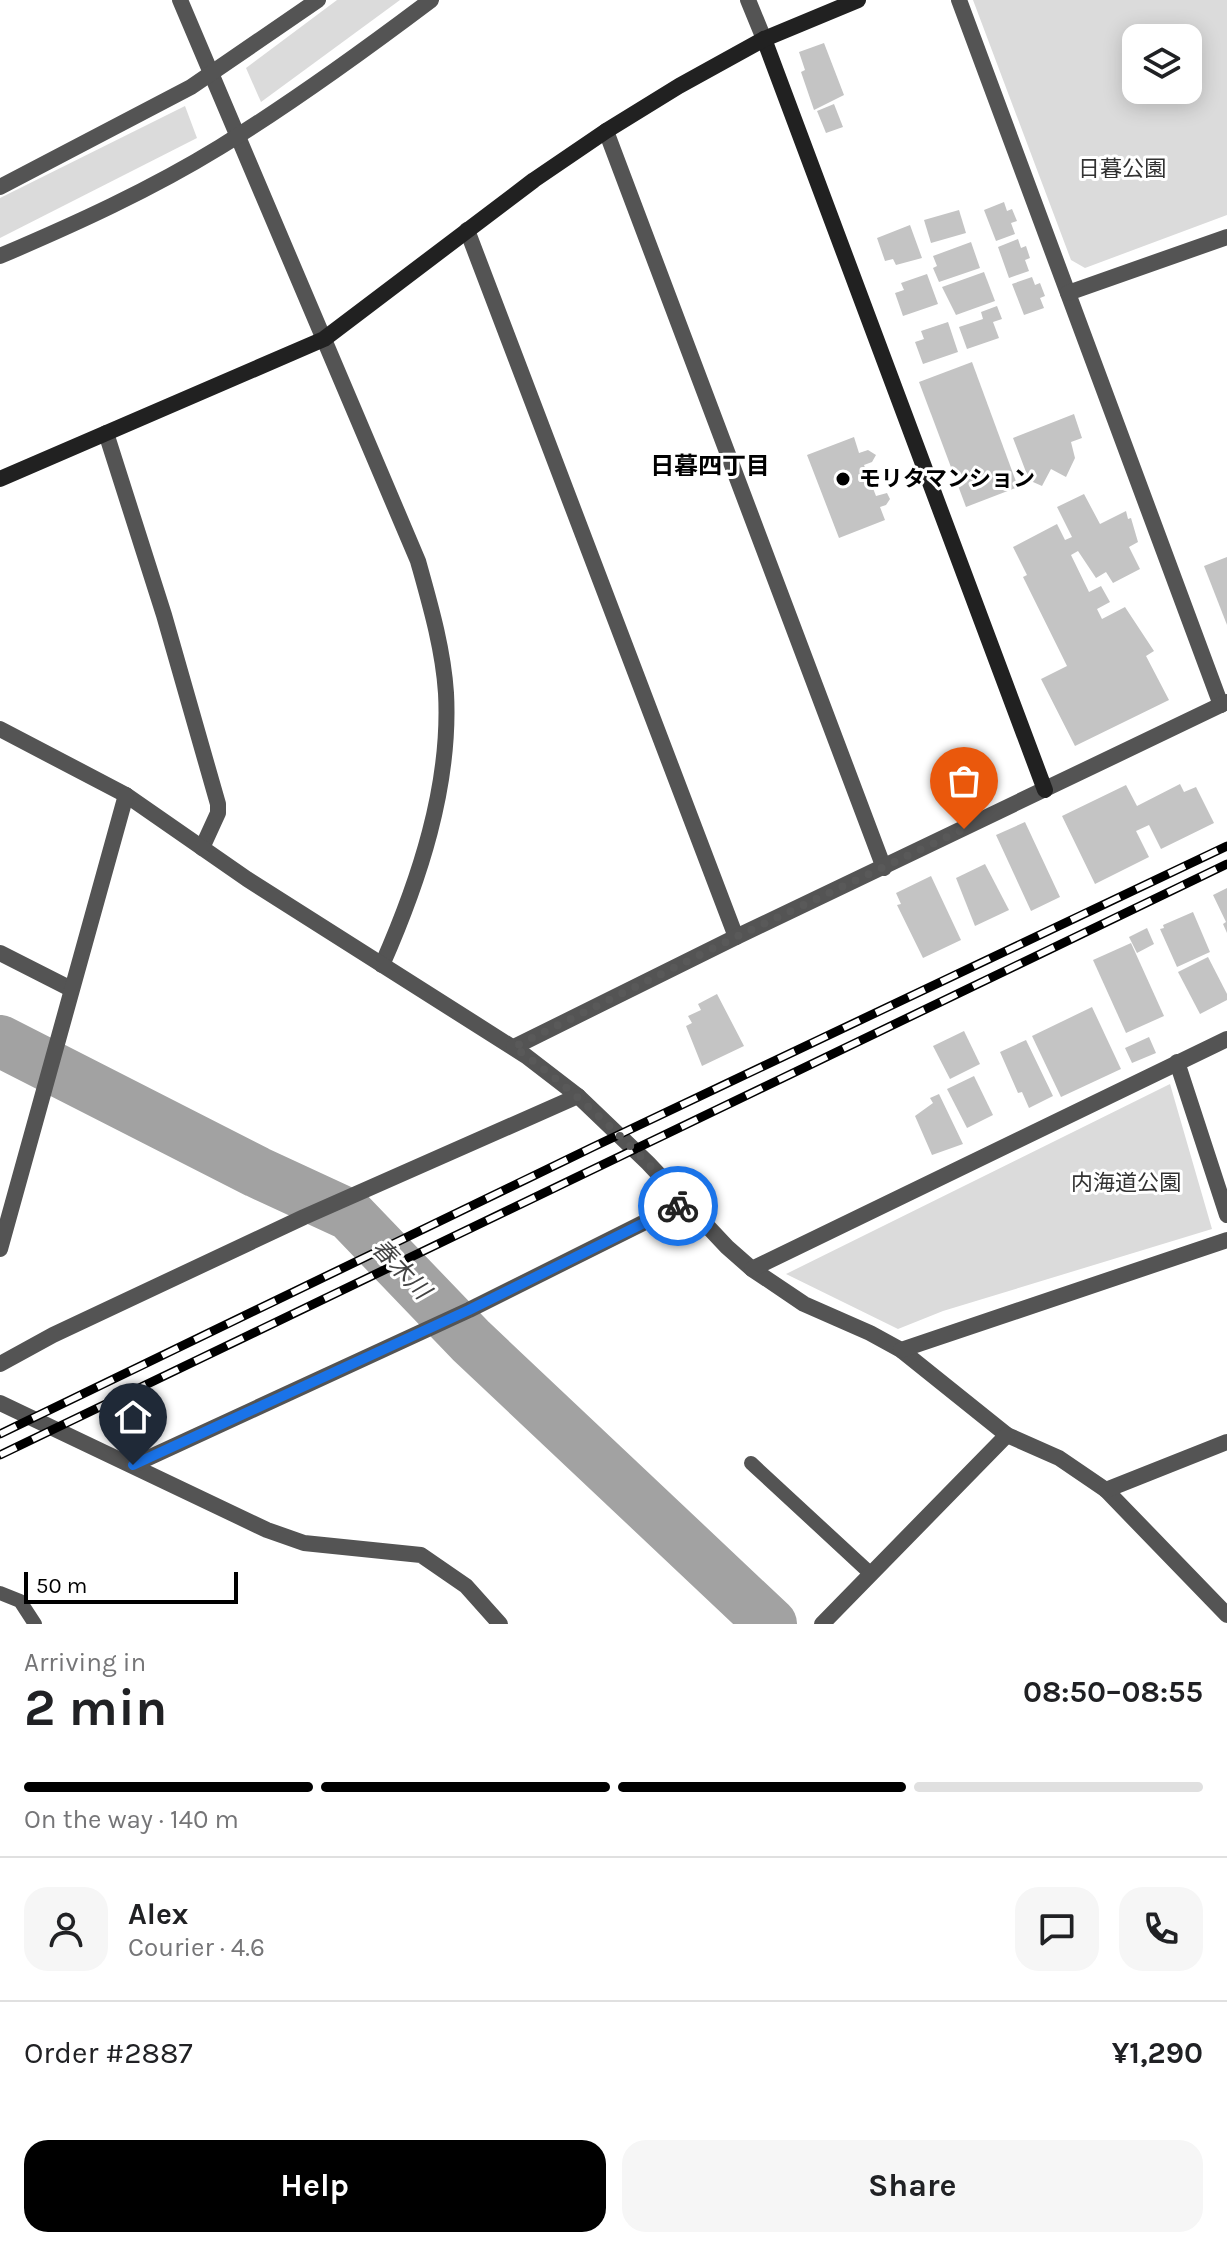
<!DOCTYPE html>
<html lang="en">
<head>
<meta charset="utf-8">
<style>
  :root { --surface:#fff; --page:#f6f6f6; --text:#202124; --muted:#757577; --line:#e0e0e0; --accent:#000 }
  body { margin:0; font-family:Karla,"Noto Sans JP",sans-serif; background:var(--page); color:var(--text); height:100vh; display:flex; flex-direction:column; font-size:30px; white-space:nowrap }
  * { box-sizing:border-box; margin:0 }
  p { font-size:26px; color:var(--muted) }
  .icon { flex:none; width:44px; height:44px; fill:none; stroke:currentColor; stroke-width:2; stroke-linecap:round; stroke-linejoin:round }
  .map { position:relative; height:1624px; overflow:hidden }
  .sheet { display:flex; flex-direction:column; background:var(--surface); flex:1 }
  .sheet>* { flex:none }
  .tools { position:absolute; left:1122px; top:24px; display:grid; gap:16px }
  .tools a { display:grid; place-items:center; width:80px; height:80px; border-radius:16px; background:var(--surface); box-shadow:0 4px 20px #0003; font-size:40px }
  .scale { position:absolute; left:24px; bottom:20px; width:214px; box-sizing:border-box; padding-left:8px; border:4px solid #000; border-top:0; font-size:22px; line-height:28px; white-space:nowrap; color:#000; -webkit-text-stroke:6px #fff; paint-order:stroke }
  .pin { position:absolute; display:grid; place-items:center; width:68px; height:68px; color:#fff; margin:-82px -34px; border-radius:50% 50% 50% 0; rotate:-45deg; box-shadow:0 0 8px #0007 }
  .pin .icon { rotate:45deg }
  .courier { position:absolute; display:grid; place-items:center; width:80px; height:80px; margin:-40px; border:6px solid #1a73e8; border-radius:50%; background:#fff; color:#222; box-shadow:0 2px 10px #0007 }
  .headline em { font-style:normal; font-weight:700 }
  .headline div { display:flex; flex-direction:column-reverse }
  .headline { display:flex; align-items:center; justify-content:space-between; height:136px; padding:0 24px }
  h1 { font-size:52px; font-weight:700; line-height:60px }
  .bar { display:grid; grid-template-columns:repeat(4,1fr); gap:12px 8px; align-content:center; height:96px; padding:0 24px }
  .bar i { height:10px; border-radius:6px; background:var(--line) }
  .bar .on { background:var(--accent) }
  .bar p { grid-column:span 4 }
  .line { display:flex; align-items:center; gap:20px; padding:0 24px; border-top:2px solid var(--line) }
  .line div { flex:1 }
  .round { display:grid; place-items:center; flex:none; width:84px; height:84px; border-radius:24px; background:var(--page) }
  .action { display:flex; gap:16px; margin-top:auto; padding:16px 24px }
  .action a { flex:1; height:92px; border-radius:24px; background:var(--accent); color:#fff; font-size:32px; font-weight:700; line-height:92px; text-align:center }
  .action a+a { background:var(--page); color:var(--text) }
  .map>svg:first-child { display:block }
  .green { fill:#dbdbdb; fill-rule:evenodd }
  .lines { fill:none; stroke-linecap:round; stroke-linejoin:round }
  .river { stroke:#a2a2a2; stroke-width:52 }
  .building { fill:#c4c4c4 }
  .lane { stroke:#545454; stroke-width:14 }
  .street { stroke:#545454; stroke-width:16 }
  .secondary { stroke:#212121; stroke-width:16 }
  .rail-casing { stroke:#000; stroke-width:9 }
  .rail { stroke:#fff; stroke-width:6; stroke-dasharray:18; stroke-linecap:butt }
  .done { stroke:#595959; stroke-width:8; stroke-dasharray:0 14.4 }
  .route { stroke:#1a73e8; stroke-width:10 }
  .poi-dot { fill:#000; stroke:#fff; stroke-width:3 }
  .labels { text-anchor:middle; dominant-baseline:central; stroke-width:6; stroke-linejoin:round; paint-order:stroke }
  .park-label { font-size:22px; fill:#323232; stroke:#fff }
  .poi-label { font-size:22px; font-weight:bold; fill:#000; stroke:#fff; text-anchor:start }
  .neighbourhood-label { font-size:24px; font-weight:bold; fill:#000; stroke:#fff }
  .water-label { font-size:24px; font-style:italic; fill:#434343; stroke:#fff }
</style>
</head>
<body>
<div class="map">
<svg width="1227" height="1624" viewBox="0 0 1227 1624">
  <rect width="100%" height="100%" fill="#fff"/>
  <g class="green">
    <path d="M337 0H400L261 102 246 68Z"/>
    <path d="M973 0H1227V215L1085 268 1071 260ZM1136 38H1188V90H1136Z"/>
    <path d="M185 106 197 138 0 238V198Z"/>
    <path d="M1170 1084 1212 1229 943 1311 898 1329 786 1274Z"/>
  </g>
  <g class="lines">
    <path class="river" d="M0 1041 257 1172 350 1215 471 1341 771 1624"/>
  </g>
  <g class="building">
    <path d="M824 43 844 95 814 110 801 72 805 70 799 52Z"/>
    <path d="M834 104 843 127 826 133 817 111Z"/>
    <path d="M1004 202 1007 211 1012 209 1017 221 1011 223 1015 234 996 241 984 210Z"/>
    <path d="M959 210 966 233 931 243 924 220Z"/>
    <path d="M910 225 922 258 896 265 893 259 885 261 877 238Z"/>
    <path d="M1018 239 1021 248 1026 246 1030 258 1025 260 1029 271 1009 278 998 247Z"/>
    <path d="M971 242 980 268 939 282 933 268 937 266 933 256Z"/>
    <path d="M984 272 995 301 956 315 942 287Z"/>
    <path d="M927 274 938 304 903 316 895 293 904 290 901 283Z"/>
    <path d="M1032 277 1035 285 1040 283 1045 296 1040 298 1044 308 1024 315 1012 284Z"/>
    <path d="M997 306 1002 319 993 322 999 338 967 349 959 327 983 319 981 312Z"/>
    <path d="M948 322 958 352 923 364 915 342 924 339 921 331Z"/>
    <path d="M972 362 1018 487 966 507 919 382Z"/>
    <path d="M1074 414 1082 438 1071 442 1075 458 1066 477 1051 469 1042 486 1024 478 1023 473 1026 472 1013 438Z"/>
    <path d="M854 437 859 453 868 450 876 455 872 462 864 465 876 496 887 493 890 499 886 505 880 507 885 520 839 538 807 455Z"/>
    <path d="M1084 494 1100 524 1126 511 1128 519 1131 518 1138 542 1129 547 1140 569 1113 583 1106 572 1096 578 1078 551 1071 555 1089 592 1101 586 1110 602 1097 609 1102 619 1125 607 1154 651 1146 656 1169 700 1075 746 1041 679 1067 666 1023 577 1027 575 1013 547 1057 524 1065 540 1072 537 1057 507Z"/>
    <path d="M1227 557V625L1204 566Z"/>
    <path d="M1180 784 1184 792 1196 787 1214 823 1161 849 1149 825 1136 831 1149 857 1095 884 1062 816 1126 785 1137 806Z"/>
    <path d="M1025 822 1060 897 1031 911 996 835Z"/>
    <path d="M985 864 1009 910 975 926 956 878Z"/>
    <path d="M931 876 961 940 923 958 897 905 901 904 896 893Z"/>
    <path d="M1227 888V933L1223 924 1226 922 1213 895Z"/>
    <path d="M1193 912 1210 952 1177 967 1160 929 1164 928 1163 925Z"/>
    <path d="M1147 928 1154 944 1137 953 1129 937Z"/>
    <path d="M1131 943 1164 1016 1126 1033 1093 960Z"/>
    <path d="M1208 957 1227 994V1000L1200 1014 1178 972Z"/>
    <path d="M717 994 744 1046 702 1066 686 1026 692 1023 688 1016 701 1010 698 1004Z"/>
    <path d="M1092 1007 1121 1069 1061 1097 1032 1036Z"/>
    <path d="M964 1031 980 1064 950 1079 933 1046Z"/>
    <path d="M1149 1037 1156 1053 1132 1063 1125 1048Z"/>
    <path d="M1026 1040 1053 1096 1029 1108 1022 1092 1018 1093 1000 1052Z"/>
    <path d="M974 1076 993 1115 967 1128 947 1089Z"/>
    <path d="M939 1094 963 1144 932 1155 915 1116 933 1103 930 1098Z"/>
  </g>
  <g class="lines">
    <g class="lane">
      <path d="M751 1463 871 1574"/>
      <path d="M0 1593 20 1601 35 1624"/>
    </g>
    <g class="street">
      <path d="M180 0 418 561C430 604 443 648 446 693 451 786 419 881 382 965"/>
      <path d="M748 0 764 39"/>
      <path d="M959 0 1221 705"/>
      <path d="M606 131 884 868"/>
      <path d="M0 187 191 87 318 0"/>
      <path d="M467 230 736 937"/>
      <path d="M0 256C75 224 150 190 220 147 293 102 362 52 431 0"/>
      <path d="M1068 293 1227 237"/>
      <path d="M106 433 164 615 218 804V813L202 848"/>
      <path d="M0 729 126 795 247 879 526 1056 578 1096 648 1163 727 1247 752 1269 804 1304 870 1333 901 1350 1007 1435 1059 1458 1106 1490 1227 1615"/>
      <path d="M0 953 71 989"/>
      <path d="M514 1047 736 937 1227 702"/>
      <path d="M1177 1062 1227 1215"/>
      <path d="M0 1249 126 795"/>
      <path d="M752 1269 1227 1039"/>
      <path d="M901 1350 1227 1240"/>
      <path d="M0 1364 53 1335 304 1217 578 1096"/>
      <path d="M0 1403 267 1530 304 1543 421 1555 466 1586 500 1624"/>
      <path d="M133 1465 469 1310 685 1202"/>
      <path d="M1106 1490 1227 1442"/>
      <path d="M822 1624 1007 1435"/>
    </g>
    <g class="secondary">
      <path d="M764 39 1045 790"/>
      <path d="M0 479 324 339 534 180 606 131 679 86 764 39 858 0"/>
    </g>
    <g class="rail-casing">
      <g id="rail">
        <path d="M0 1434 593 1147 1227 846"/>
        <path d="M0 1455 1227 864"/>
      </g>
    </g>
    <use href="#rail" class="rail"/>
  </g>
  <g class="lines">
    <path class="done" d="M678 1206 685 1202C632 1146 577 1092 514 1047L736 937 964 829"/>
    <path class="route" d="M133 1465 469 1310 678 1206"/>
  </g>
  <circle class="poi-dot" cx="843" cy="479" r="8"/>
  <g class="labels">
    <g class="park-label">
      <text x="1122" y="169">日暮公園</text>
      <text x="1126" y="1183">内海道公園</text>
    </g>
    <g class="poi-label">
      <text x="859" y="479">モリタマンション</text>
    </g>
    <g class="neighbourhood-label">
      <text x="710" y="466">日暮四丁目</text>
    </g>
    <g class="water-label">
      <text transform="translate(401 1269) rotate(46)">春木川</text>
    </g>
  </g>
</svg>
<div class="tools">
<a><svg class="icon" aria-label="layers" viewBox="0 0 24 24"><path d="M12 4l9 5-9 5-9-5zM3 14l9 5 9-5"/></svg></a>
</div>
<div class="scale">50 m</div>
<div class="pin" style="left:964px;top:829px;background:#ea580c"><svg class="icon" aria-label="bag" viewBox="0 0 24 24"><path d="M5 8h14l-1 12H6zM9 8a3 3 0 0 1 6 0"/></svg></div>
<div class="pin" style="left:133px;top:1465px;background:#1f2937"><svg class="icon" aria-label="home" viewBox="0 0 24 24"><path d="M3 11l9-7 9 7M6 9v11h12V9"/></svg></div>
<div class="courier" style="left:678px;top:1206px"><svg class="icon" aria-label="bike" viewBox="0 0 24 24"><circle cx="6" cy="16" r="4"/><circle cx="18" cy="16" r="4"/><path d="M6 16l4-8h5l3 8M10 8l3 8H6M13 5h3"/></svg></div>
</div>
<section class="sheet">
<div class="headline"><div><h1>2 min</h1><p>Arriving in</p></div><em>08:50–08:55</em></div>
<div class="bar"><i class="on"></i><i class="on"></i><i class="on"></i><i></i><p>On the way · 140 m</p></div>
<div class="line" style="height:144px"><a class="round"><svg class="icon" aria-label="person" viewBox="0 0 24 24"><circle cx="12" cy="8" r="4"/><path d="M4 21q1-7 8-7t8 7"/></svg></a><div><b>Alex</b><p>Courier · 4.6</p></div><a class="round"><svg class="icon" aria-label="chat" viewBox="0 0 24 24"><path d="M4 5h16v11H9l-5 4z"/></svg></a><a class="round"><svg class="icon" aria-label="phone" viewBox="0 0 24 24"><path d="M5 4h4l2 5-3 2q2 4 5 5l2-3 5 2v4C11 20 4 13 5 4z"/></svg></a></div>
<div class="line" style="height:104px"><div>Order #2887</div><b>¥1,290</b></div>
<div class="action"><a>Help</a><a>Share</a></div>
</section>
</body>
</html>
